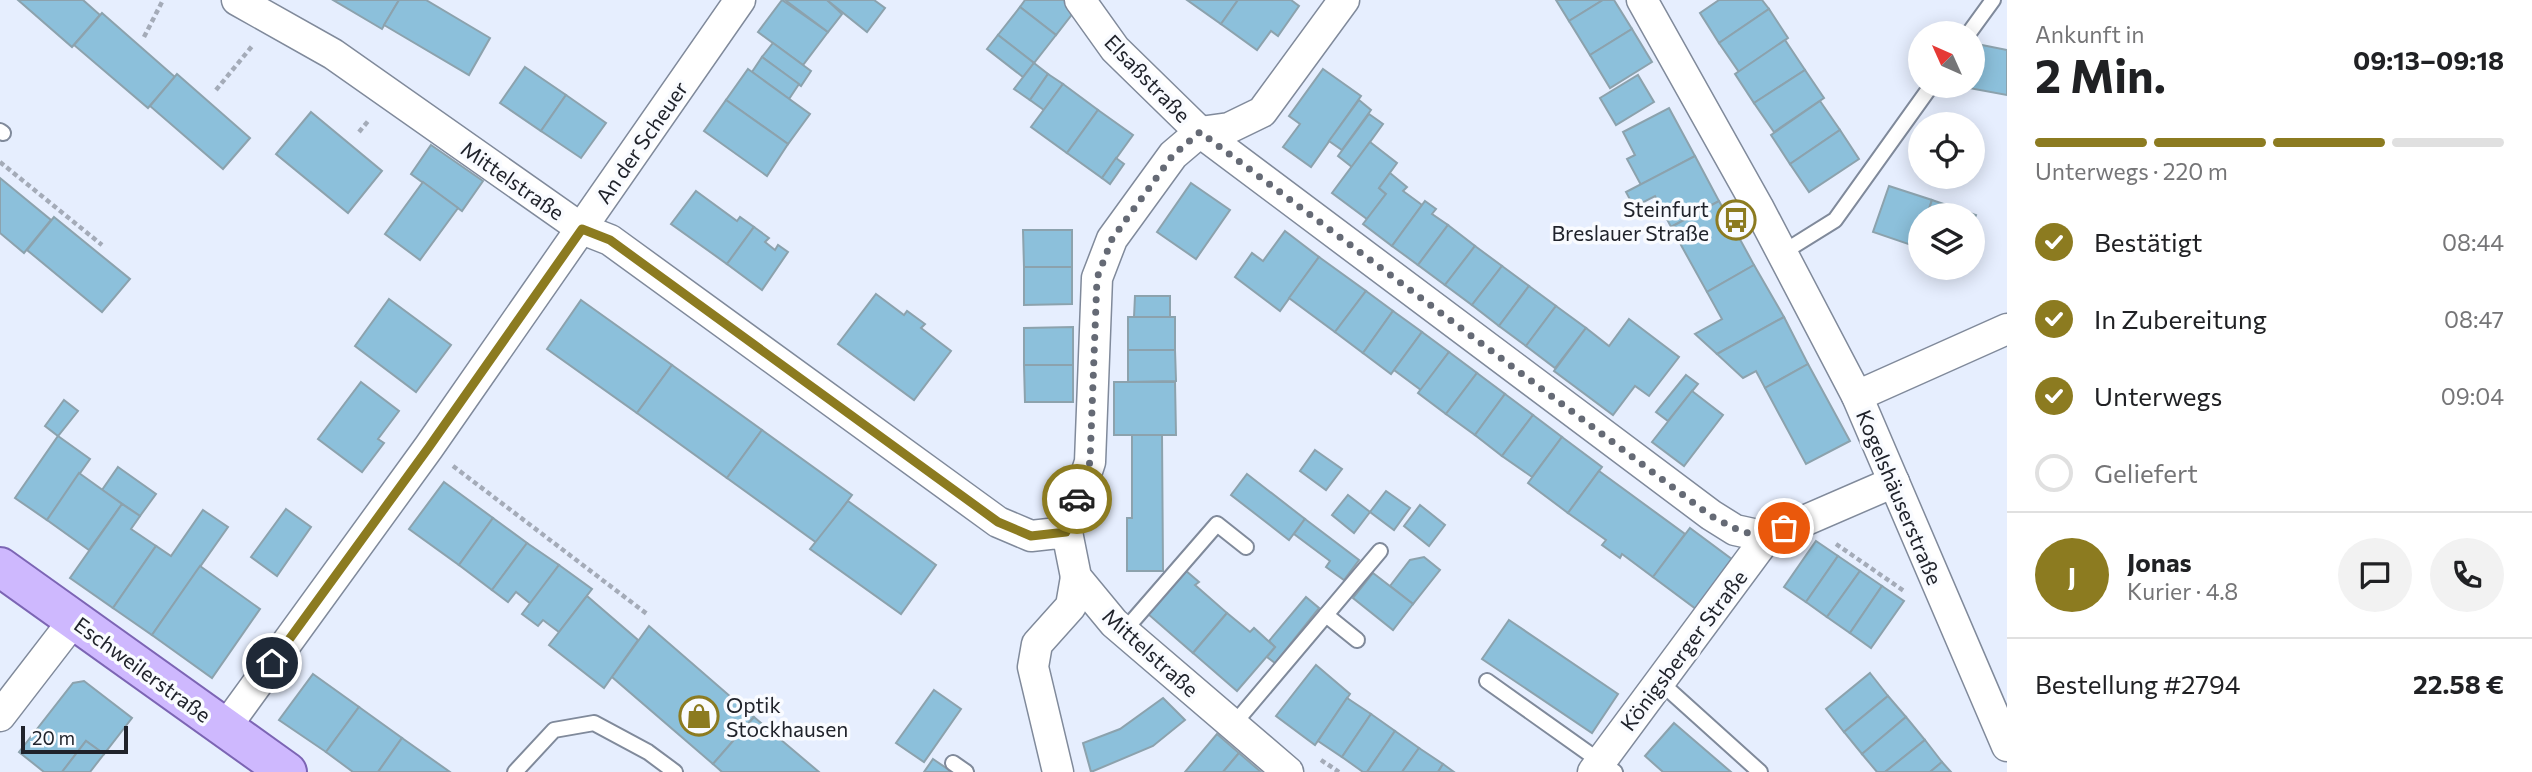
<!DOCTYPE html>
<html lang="de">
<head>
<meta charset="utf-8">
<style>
  :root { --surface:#fff; --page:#f2f2f2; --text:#202124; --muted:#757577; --line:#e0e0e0; --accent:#8c7b20 }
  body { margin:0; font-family:Commissioner,sans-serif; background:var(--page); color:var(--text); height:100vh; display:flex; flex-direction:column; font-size:26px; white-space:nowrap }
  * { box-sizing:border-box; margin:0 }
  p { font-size:23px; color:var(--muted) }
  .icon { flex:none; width:38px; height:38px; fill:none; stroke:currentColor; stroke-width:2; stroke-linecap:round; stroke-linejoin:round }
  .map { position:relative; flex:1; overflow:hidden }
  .drawer { display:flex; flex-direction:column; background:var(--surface); width:525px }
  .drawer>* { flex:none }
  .needle { width:46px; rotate:315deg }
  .buttons { position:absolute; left:1908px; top:21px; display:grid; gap:14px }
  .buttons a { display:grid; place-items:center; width:77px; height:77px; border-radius:50%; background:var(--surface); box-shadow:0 4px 18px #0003; font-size:35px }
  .scale { position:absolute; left:21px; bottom:18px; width:107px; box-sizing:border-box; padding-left:7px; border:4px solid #20232b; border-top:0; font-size:19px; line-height:24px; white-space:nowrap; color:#20232b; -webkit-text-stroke:5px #f9fbff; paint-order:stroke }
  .pin { position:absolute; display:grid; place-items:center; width:60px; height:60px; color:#fff; margin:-30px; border:4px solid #fff; border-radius:50%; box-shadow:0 2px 7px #0007 }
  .courier { position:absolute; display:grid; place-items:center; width:70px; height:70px; margin:-35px; border:5px solid #8c7b20; border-radius:50%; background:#fff; color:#222; box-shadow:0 2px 9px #0007 }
  .head em { font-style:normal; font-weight:700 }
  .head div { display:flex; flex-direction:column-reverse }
  .head { display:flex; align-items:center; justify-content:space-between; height:119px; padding:0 28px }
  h1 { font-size:46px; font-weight:700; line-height:52px }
  .bar { display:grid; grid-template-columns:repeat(4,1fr); gap:10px 7px; align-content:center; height:84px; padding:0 28px }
  .bar i { height:9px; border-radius:5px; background:var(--line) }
  .bar .on { background:var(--accent) }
  .bar p { grid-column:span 4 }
  .line { display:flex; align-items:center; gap:18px; padding:0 28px; border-top:2px solid var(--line) }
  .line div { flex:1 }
  .round { display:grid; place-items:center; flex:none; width:74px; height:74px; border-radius:37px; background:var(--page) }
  ol { padding:0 28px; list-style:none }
  li { display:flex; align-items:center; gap:21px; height:77px }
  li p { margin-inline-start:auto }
  li .icon { padding:7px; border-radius:50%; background:var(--accent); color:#fff; stroke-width:4 }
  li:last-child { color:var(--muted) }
  li i { width:38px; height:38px; border:4px solid var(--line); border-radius:50% }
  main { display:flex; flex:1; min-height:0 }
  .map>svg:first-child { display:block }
  .building { fill:#8cc0db; stroke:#8ca2ad; stroke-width:2 }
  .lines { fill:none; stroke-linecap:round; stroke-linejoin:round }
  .lane-casing { stroke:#808a9b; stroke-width:18 }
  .street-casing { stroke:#808a9b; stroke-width:33 }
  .primary-casing { stroke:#7c65b4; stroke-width:42 }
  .path { stroke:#a4abb8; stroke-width:4.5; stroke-dasharray:5 3.5; stroke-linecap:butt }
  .lane { stroke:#fff; stroke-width:14 }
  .street { stroke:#fff; stroke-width:30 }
  .primary { stroke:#ceb8fe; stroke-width:38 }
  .done { stroke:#656a75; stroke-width:7; stroke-dasharray:0 12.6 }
  .route { stroke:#8c7b20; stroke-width:9 }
  .labels { text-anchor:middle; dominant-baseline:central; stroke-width:7; stroke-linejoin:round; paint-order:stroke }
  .street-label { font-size:21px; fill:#20232b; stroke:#f9fbff }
  .poi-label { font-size:21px; fill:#20232b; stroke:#f9fbff; text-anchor:end }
</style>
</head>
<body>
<main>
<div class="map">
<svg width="2007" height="772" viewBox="0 0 2007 772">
  <rect width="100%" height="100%" fill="#e6eefe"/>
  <g class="building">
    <path d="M18 0H83L100 15 72 47Z"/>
    <path d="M333 0H399L382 29Z"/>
    <path d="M399 0H426L490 38 469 75 384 25Z"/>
    <path d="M782 0 828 32 803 65 758 32Z"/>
    <path d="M785 0H827L842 14 828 32Z"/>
    <path d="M827 0H874L885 8 867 32Z"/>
    <path d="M1025 0H1067L1077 8 1056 35 1020 7Z"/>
    <path d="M1187 0H1238L1221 24Z"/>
    <path d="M1238 0H1291L1299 6 1278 36 1271 31 1257 50 1221 24Z"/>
    <path d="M1556 0H1603L1569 21Z"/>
    <path d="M1603 0H1614L1632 29 1590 55 1569 21Z"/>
    <path d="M1719 0H1762L1769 9 1719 43 1700 13Z"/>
    <path d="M1020 7 1056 35 1034 63 998 35Z"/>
    <path d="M1769 9 1788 38 1739 72 1719 43Z"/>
    <path d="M102 13 175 77 148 108 74 45Z"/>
    <path d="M1632 29 1652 62 1610 88 1590 55Z"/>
    <path d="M998 35 1034 63 1023 77 987 49Z"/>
    <path d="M1785 40 1805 70 1754 103 1735 74Z"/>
    <path d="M773 43 811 71 801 86 762 57Z"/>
    <path d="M1977 44 2007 50V95L1969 88 1972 86Z"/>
    <path d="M762 57 799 84 789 99 752 72Z"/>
    <path d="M1034 63 1048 74 1030 100 1014 89Z"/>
    <path d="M525 67 566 95 541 131 500 103Z"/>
    <path d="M748 69 810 114 788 144 726 100Z"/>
    <path d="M1323 69 1361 96 1311 167 1283 147 1300 124 1289 116Z"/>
    <path d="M1805 70 1824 98 1774 132 1754 103Z"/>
    <path d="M177 74 250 138 223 169 150 106Z"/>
    <path d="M1048 74 1063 84 1044 110 1030 100Z"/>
    <path d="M1638 75 1654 102 1616 125 1600 98Z"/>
    <path d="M1063 84 1098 110 1067 153 1031 127Z"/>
    <path d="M566 95 606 123 581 158 541 131Z"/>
    <path d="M726 100 788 144 767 176 704 131Z"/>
    <path d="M1359 100 1371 110 1342 150 1329 141Z"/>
    <path d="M1820 101 1840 130 1790 164 1771 135Z"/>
    <path d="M1669 108 1695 156 1641 185 1627 159 1635 155 1623 132Z"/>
    <path d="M1098 110 1133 135 1102 178 1067 153Z"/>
    <path d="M311 112 382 171 348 213 276 154Z"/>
    <path d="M1369 114 1383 124 1352 167 1338 156Z"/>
    <path d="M1840 130 1859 159 1809 192 1790 164Z"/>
    <path d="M1370 142 1397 163 1379 188 1386 194 1367 219 1332 193Z"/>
    <path d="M431 145 483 181 462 211 411 174Z"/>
    <path d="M1695 156 1719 201 1671 227 1655 196 1634 207 1626 192Z"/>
    <path d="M1116 158 1124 164 1110 184 1102 178Z"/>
    <path d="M1390 173 1407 187 1403 191 1422 205 1392 246 1363 224 1386 194 1379 188Z"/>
    <path d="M0 178 51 220 24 253 0 233Z"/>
    <path d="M423 182 458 208 420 260 385 234Z"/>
    <path d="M1191 183 1230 210 1196 259 1157 232Z"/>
    <path d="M1889 186 1932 200 1927 215H1920L1917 247 1873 232Z"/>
    <path d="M696 191 737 221 740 217 754 227 727 264 671 224Z"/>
    <path d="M1932 200 1976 215 1972 225V215H1927Z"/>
    <path d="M1425 201 1436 209 1432 214 1448 225 1418 265 1392 246Z"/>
    <path d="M1719 201 1754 265 1707 292 1671 227Z"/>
    <path d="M54 217 130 279 102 312 27 250Z"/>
    <path d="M1448 225 1475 246 1445 285 1418 265Z"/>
    <path d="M754 227 769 238 765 242 775 250 778 245 788 252 762 290 727 264Z"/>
    <path d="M1023 230H1072V267H1024Z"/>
    <path d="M1285 231 1319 257 1280 311 1235 277 1252 253 1263 261Z"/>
    <path d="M1475 246 1502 266 1472 305 1445 285Z"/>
    <path d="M1319 257 1366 291 1335 332 1289 298Z"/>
    <path d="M1754 265 1784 317 1717 354 1695 334 1722 319 1707 292Z"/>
    <path d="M1502 266 1529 286 1499 326 1472 305Z"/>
    <path d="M1024 267H1072V304L1024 305Z"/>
    <path d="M1529 286 1556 306 1526 346 1499 326Z"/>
    <path d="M1366 291 1393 311 1363 353 1335 332Z"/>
    <path d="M876 294 904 315 907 311 925 324 921 328 951 351 914 400 838 344Z"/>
    <path d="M1135 296H1170V317H1134Z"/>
    <path d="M389 299 451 345 416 392 355 346Z"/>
    <path d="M581 300 672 365 637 413 547 349Z"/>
    <path d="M1556 306 1586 328 1555 368 1526 346Z"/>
    <path d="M1393 311 1422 332 1391 374 1363 353Z"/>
    <rect x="1128" y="317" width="47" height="33"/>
    <path d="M1784 317 1808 364 1765 388 1756 371 1743 378 1717 354Z"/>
    <path d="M1629 319 1679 357 1649 396 1635 386 1613 415 1554 371 1586 328 1609 346Z"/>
    <path d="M1073 327V365H1024V328Z"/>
    <path d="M1422 332 1449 352 1421 390 1394 370Z"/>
    <path d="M1128 350H1175L1176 381 1128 382Z"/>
    <path d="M1449 352 1477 373 1446 414 1418 393Z"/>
    <path d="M1808 364 1850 441 1806 464 1765 388Z"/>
    <path d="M672 365 762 430 727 478 637 413Z"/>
    <path d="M1024 365H1073V402H1025Z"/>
    <path d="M1477 373 1505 394 1475 435 1446 414Z"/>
    <path d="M1686 375 1698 384 1668 421 1656 412Z"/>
    <path d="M361 382 399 411 378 439 384 443 362 472 318 439Z"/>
    <path d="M1114 382H1175L1176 435H1114Z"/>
    <path d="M1692 391 1723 415 1684 466 1652 442Z"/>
    <path d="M1505 394 1533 415 1502 456 1475 435Z"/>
    <path d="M64 400 78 411 58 436 45 426Z"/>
    <path d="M1533 415 1562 437 1532 477 1502 456Z"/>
    <path d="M762 430 852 495 817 543 727 478Z"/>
    <path d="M1132 435H1162L1163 571H1127V518H1132Z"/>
    <path d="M58 436 90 459 47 520 15 498Z"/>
    <path d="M1562 437 1602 467 1568 513 1528 483Z"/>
    <path d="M1315 450 1342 469 1326 490 1300 471Z"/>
    <path d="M118 467 156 494 140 516 102 490Z"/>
    <path d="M1599 471 1685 534 1653 577 1622 554 1620 558 1602 545 1606 540 1568 513Z"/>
    <path d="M79 473 122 504 89 550 47 520Z"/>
    <path d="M1247 474 1305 519 1289 540 1231 495Z"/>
    <path d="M444 482 493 518 459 565 409 529Z"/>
    <path d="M1386 491 1410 508 1394 530 1370 512Z"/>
    <path d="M1348 495 1370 512 1354 533 1332 515Z"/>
    <path d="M848 501 936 565 901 614 810 549Z"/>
    <path d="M122 504 140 516 131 529 156 546 113 608 70 578Z"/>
    <path d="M1420 505 1445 525 1429 546 1404 526Z"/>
    <path d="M286 509 311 527 277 576 251 557Z"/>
    <path d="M203 510 228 527 152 635 113 608 156 546 171 556Z"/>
    <path d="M493 518 527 543 492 590 459 565Z"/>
    <path d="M1305 519 1359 560 1344 580 1326 567 1330 561 1294 534Z"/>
    <path d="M1690 528 1733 560 1696 609 1653 577Z"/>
    <path d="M1816 541 1838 556 1806 602 1784 587Z"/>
    <path d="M527 543 559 565 531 604 516 592 508 602 492 590Z"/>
    <path d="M1838 556 1860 571 1827 617 1806 602Z"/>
    <path d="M1424 557 1440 570 1413 604 1390 586 1410 560Z"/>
    <path d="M559 565 592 589 559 632 543 620 538 626 522 614Z"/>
    <path d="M200 566 260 609 212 678 152 635Z"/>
    <path d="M1185 570 1199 582 1195 585 1227 613 1193 653 1148 614Z"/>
    <path d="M1860 571 1882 586 1850 633 1827 617Z"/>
    <path d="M1373 573 1413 604 1393 630 1353 598Z"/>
    <path d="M1882 586 1904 601 1871 648 1850 633Z"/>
    <path d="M587 596 638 640 604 688 549 645Z"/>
    <path d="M1306 597 1319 608 1275 663 1267 657 1275 647 1269 641Z"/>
    <path d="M1227 613 1250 632 1254 628 1275 647 1237 691 1193 653Z"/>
    <path d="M1509 620 1618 694 1592 733 1482 659Z"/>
    <path d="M649 626 754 717 713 764 612 677Z"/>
    <path d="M1316 665 1350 694 1315 745 1276 716Z"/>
    <path d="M1870 673 1888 696 1844 732 1826 709Z"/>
    <path d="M313 674 359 707 326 752 279 720Z"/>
    <path d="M84 681 132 718 104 754 86 741 62 772H44L19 752 73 683Z"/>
    <path d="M934 690 961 709 924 762 896 743Z"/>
    <path d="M1888 696 1906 717 1862 754 1844 732Z"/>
    <path d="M1163 698 1185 720 1153 746 1091 772 1083 743 1120 729Z"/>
    <path d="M1347 698 1371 714 1342 757 1318 741Z"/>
    <path d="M359 707 402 738 378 772H353L326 752Z"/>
    <path d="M1371 714 1395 731 1367 772H1363L1342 757Z"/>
    <path d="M754 717 819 772H722L713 764Z"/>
    <path d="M1906 717 1925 740 1885 772H1877L1862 754Z"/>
    <path d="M1674 723 1731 772H1663L1645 756Z"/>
    <path d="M1395 731 1419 748 1402 772H1367Z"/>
    <path d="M1217 734 1239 753 1223 772H1185Z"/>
    <path d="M402 738 450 772H378Z"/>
    <path d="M1925 740 1942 762 1930 772H1885Z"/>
    <path d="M86 741 104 754 90 772H62Z"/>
    <path d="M1419 748 1443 764 1438 772H1402Z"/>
    <path d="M1239 753 1261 772H1223Z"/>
    <path d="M933 759 952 772H924Z"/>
    <path d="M1942 762 1951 772H1930Z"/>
    <path d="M1443 764 1454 772H1438Z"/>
  </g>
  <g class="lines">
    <g class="lane-casing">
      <g id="lane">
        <path d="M1969 33 1993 0"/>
        <path d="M0 131 3 133"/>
        <path d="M1782 253 1835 220 1931 86"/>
        <path d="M1326 615 1357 640"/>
        <path d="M1124 631 1217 524 1246 547"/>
        <path d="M1487 681 1615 772"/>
        <path d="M1659 681 1760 772"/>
        <path d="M1233 725 1380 551"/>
        <path d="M953 763 966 772"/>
        <path d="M515 772 554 730 594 723 648 752 675 772"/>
      </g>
    </g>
    <g class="street-casing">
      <g id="street">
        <path d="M237 0 333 54 582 229 610 240 998 522 1031 536 1067 532 1076 577 1114 623 1288 772"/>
        <path d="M1080 0 1115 49 1200 132 1711 515 1735 530 1767 537"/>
        <path d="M1642 0 1758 207 1857 396 2007 746"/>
        <path d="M1857 396 2007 329"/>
        <path d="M1067 532 1090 462 1097 278 1112 239 1173 155 1200 132 1229 128 1262 112 1344 0"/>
        <path d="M0 716 74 620"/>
        <path d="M225 728 429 447 740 0"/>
        <path d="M1058 772 1033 667 1037 644 1071 606 1076 577"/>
        <path d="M1593 772 1767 537 1894 482"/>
      </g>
    </g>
    <g class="primary-casing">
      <path id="primary" d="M0 567 287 772"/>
    </g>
    <g class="path">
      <path d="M144 37 163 0"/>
      <path d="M216 90 253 45"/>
      <path d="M359 132 369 120"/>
      <path d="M0 162 102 245"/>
      <path d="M453 466 647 614"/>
      <path d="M1836 544 1904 591"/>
      <path d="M1321 760 1339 772"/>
    </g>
    <use href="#lane" class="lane"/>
    <use href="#street" class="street"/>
    <use href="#primary" class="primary"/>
  </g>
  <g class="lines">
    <path class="done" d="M1077 499 1090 462 1097 278 1112 239 1173 155 1200 132 1711 516C1737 530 1756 542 1784 528"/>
    <path class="route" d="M272 663 429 447 582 229 610 240 998 522 1031 536 1066 532 1077 499"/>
  </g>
  <defs>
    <g id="bus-ring" transform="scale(2.0125)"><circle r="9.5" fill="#f9fbff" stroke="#8c7b20" stroke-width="1.5"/><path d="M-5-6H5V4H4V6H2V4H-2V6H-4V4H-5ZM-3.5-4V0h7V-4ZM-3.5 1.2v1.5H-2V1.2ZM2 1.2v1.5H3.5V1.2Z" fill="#8c7b20"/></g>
    <g id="shop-ring" transform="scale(2.0125)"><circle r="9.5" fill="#f9fbff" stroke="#8c7b20" stroke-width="1.5"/><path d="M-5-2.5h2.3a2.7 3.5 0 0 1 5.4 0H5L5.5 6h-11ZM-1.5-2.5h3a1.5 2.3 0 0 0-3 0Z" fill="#8c7b20"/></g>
  </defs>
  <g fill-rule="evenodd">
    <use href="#bus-ring" x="1736" y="220"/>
    <use href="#shop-ring" x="699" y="716"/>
  </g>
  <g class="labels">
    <g class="street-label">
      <text transform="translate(1148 78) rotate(46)">Elsaßstraße</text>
      <text transform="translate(641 142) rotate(-55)">An der Scheuer</text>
      <text transform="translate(513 180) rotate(35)">Mittelstraße</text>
      <text transform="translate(1900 497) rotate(67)">Kogelshäuserstraße</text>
      <text transform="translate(1683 650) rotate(-53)">Königsberger Straße</text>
      <text transform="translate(1151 652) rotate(42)">Mittelstraße</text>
      <text transform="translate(143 669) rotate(36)">Eschweilerstraße</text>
    </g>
    <g class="poi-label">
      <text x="1709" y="208">Steinfurt<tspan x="1709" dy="24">Breslauer Straße</tspan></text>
      <text x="726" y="704" text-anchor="start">Optik<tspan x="726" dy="24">Stockhausen</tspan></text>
    </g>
  </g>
</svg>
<div class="buttons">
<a><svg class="needle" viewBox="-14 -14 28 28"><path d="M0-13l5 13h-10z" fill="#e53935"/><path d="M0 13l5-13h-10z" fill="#757577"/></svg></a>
<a><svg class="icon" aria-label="locate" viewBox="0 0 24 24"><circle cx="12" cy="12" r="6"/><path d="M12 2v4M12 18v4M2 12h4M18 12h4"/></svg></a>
<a><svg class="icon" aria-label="layers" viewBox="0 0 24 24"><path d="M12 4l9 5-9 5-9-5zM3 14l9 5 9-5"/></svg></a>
</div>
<div class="scale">20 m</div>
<div class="pin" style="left:1784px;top:528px;background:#ea580c"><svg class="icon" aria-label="bag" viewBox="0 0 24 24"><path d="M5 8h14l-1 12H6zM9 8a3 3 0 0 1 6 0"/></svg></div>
<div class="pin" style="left:272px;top:663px;background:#1f2937"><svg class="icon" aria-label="home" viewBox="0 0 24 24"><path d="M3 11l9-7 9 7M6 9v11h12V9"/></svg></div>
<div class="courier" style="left:1077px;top:499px"><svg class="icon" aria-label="car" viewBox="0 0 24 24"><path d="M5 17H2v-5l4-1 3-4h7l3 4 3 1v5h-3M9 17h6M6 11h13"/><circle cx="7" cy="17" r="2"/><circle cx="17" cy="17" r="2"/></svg></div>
</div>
<section class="drawer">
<div class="head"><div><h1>2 Min.</h1><p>Ankunft in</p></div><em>09:13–09:18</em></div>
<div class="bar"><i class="on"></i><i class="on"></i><i class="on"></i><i></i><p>Unterwegs · 220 m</p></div>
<ol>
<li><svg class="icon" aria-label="check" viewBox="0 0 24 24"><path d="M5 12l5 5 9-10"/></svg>Bestätigt<p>08:44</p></li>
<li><svg class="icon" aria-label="check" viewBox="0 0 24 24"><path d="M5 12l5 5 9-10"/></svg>In Zubereitung<p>08:47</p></li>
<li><svg class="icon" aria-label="check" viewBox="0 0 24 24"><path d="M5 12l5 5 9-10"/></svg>Unterwegs<p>09:04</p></li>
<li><i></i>Geliefert</li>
</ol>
<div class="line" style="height:126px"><b class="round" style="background:var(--accent);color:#fff">J</b><div><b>Jonas</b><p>Kurier · 4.8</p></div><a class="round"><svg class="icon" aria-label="chat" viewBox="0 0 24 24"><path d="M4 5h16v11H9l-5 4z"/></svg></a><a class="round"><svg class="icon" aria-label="phone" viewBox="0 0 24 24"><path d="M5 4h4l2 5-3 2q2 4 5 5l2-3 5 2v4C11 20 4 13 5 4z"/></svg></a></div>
<div class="line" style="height:91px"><div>Bestellung #2794</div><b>22.58 €</b></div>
</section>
</main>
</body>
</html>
